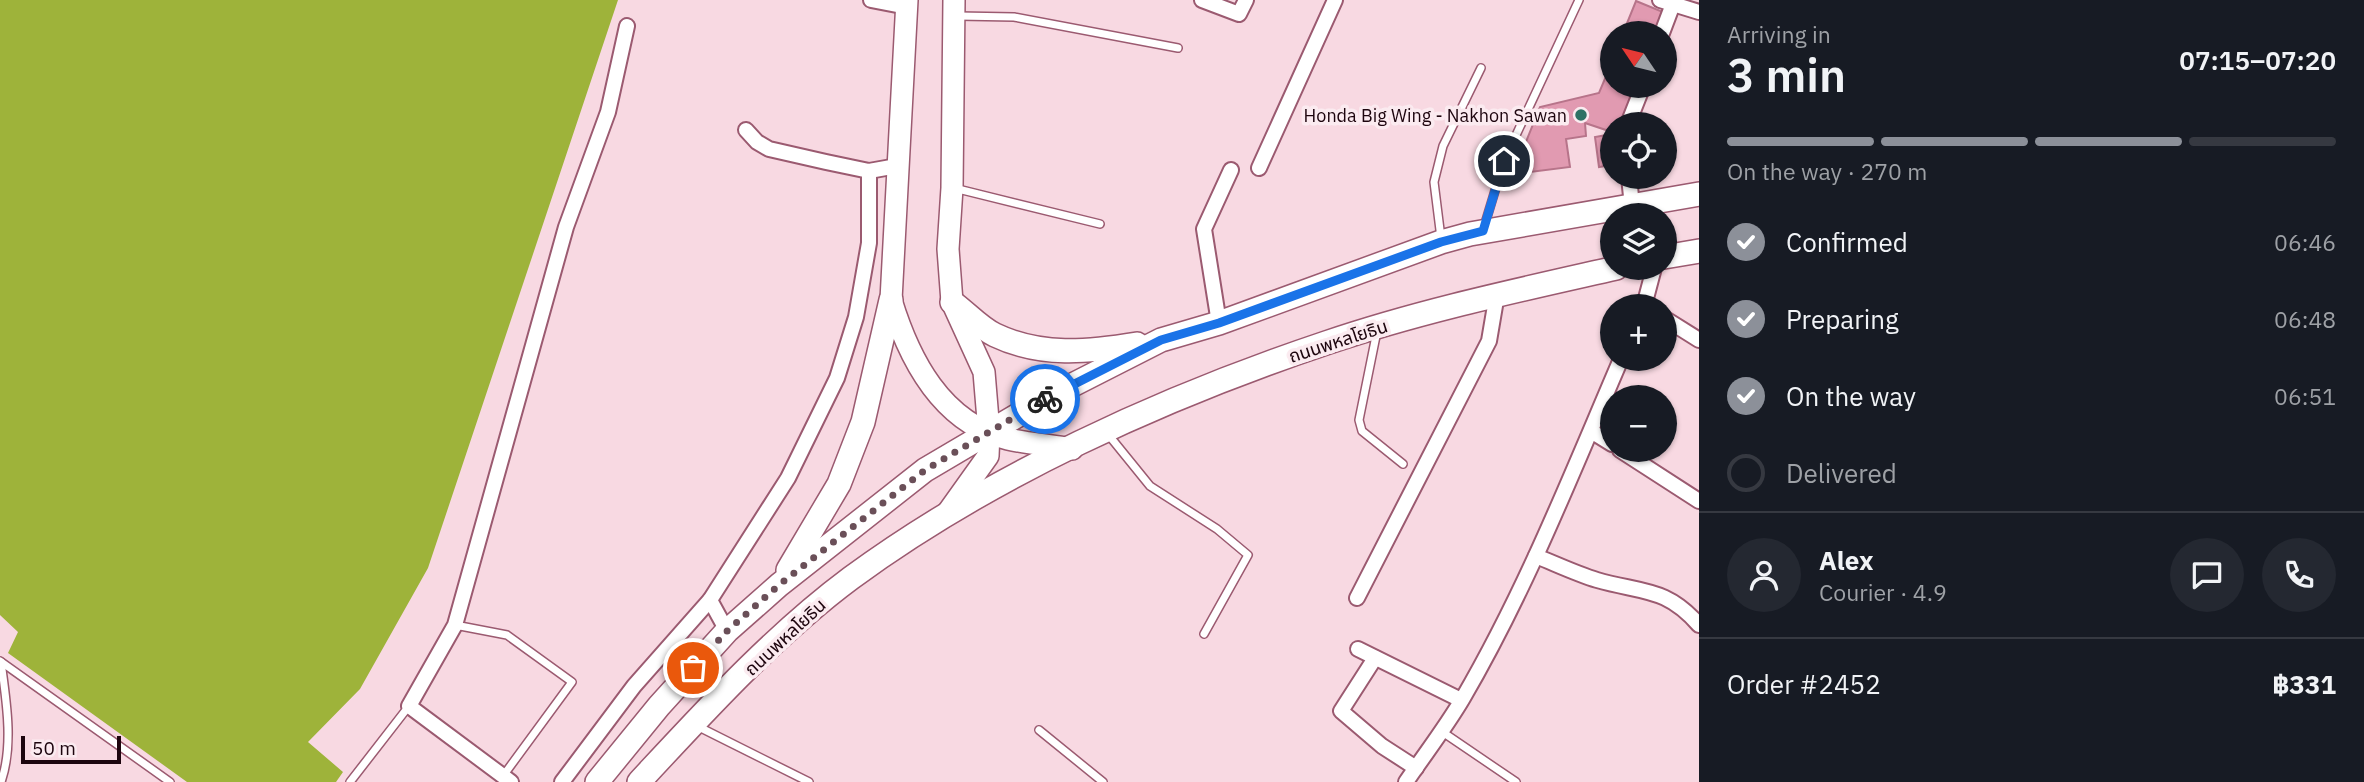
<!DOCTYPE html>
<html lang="en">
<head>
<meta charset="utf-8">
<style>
  :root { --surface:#171b24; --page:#242831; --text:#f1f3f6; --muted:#9ea1a6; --line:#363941; --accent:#8c9099 }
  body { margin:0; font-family:"IBM Plex Sans","Noto Sans Thai",sans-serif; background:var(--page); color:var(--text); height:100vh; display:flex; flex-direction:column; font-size:26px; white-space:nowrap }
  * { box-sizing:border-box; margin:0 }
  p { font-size:23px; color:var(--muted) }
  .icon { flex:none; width:38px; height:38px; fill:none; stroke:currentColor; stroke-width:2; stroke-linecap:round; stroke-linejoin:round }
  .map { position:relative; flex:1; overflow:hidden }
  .details { display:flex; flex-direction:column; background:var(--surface); width:665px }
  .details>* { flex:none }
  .needle { width:46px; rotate:305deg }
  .controls { position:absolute; left:1600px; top:21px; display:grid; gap:14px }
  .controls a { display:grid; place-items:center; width:77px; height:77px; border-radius:50%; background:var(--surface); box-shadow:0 2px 5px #0004; font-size:35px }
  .scale { position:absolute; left:21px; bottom:18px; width:100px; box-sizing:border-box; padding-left:7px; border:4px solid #1d050e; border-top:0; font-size:19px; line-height:24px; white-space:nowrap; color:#1d050e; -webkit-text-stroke:5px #fbebf0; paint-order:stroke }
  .pin { position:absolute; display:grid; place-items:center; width:60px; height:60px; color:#fff; margin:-30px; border:4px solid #fff; border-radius:50%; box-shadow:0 2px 7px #0007 }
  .courier { position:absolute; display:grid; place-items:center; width:70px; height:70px; margin:-35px; border:5px solid #1a73e8; border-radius:50%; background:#fff; color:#222; box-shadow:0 2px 9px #0007 }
  .overview em { font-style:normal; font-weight:600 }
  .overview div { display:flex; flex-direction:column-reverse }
  .overview { display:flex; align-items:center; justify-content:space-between; height:119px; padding:0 28px }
  h1 { font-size:46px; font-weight:600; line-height:52px }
  .bar { display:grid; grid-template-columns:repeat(4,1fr); gap:10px 7px; align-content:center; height:84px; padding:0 28px }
  .bar i { height:9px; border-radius:5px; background:var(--line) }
  .bar .active { background:var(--accent) }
  .bar p { grid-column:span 4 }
  .line { display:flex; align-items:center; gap:18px; padding:0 28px; border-top:2px solid var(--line) }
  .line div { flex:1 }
  .round { display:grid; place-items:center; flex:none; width:74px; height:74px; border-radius:37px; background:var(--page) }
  ol { padding:0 28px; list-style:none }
  li { display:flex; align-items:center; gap:21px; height:77px }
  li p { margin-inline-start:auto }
  li .icon { padding:7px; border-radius:50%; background:var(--accent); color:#fff; stroke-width:4 }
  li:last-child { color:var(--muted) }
  li i { width:38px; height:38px; border:4px solid var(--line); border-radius:50% }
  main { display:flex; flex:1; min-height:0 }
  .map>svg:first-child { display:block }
  .forest { fill:#9eb33a }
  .building { fill:#e19ab1; stroke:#b7748a; stroke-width:2 }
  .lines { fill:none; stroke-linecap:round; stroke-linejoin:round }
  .lane-casing { stroke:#9b5a70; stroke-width:10 }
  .street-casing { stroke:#9b5a70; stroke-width:18 }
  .secondary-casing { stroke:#9b5a70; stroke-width:24 }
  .primary-casing { stroke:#9b5a70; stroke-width:26 }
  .lane { stroke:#fff; stroke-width:7 }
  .street { stroke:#fff; stroke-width:14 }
  .secondary { stroke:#fff; stroke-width:21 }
  .primary { stroke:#fff; stroke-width:23 }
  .done { stroke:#6a4f58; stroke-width:7; stroke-dasharray:0 12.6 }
  .route { stroke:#1a73e8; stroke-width:9 }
  .poi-dot { fill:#2e7265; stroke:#fbebf0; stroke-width:2.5 }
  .labels { text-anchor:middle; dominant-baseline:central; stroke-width:7; stroke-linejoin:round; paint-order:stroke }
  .poi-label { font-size:18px; fill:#1d050e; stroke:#fbebf0; text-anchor:end }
  .street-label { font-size:18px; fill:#1d050e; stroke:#fbebf0 }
</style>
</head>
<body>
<main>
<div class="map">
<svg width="1699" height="782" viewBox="0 0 1699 782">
  <rect width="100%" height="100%" fill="#f8d9e2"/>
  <path class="forest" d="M0 0H618L428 568 360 689 308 742 343 772 336 782H187L8 653 18 632 0 615Z"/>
  <g class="building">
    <path d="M1636 1 1663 12 1655 33H1623Z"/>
    <path d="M1612 62V86H1636L1621 124H1612V132L1585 123 1586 136 1566 139 1570 167 1513 174 1540 107 1599 93Z"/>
    <path d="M1612 134V165L1599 167 1595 137Z"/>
  </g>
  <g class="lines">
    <g class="lane-casing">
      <g id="lane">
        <path d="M958 16 1014 17 1178 48"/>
        <path d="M954 188 1100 224"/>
        <path d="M1484 227 1504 161 1579 0"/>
        <path d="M1441 238 1434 182 1443 146 1481 68"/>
        <path d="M1377 331 1359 420 1362 431 1403 464"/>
        <path d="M1107 433 1150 486 1217 529 1248 555 1204 634"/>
        <path d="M455 625 507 635 572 682 503 776"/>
        <path d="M0 661 170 782"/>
        <path d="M1 662C6 699 14 745 1 782"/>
        <path d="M697 726 809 782"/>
        <path d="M1039 730 1103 782"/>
        <path d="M1441 731 1516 782"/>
        <path d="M350 782 409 706"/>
      </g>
    </g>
    <g class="street-casing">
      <g id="street">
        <path d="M871 0 907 7"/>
        <path d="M1202 0 1239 14 1246 0"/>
        <path d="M1660 0 1699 12"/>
        <path d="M1662 33 1673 4"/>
        <path d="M1628 124 1643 86"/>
        <path d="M746 130 757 142 769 149 826 162 869 171 897 166"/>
        <path d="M1259 168 1335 0"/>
        <path d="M1629 177 1632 206"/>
        <path d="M1644 306 1654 268"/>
        <path d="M1664 318 1699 340"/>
        <path d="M1219 323 1204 229 1231 170"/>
        <path d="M1591 431 1612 444"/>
        <path d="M1620 450 1699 501"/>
        <path d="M1536 556C1556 564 1577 574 1597 580 1642 593 1666 587 1699 625"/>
        <path d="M1357 598 1489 341 1497 294"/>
        <path d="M727 631 710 600 788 478 837 378 856 317 869 243V171"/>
        <path d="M1358 649 1461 700"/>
        <path d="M1375 658 1341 711 1382 746 1416 768"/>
        <path d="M511 782 409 706 455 625 566 227 608 112 627 26"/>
        <path d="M562 782 634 686 710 600"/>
        <path d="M1406 782C1425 754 1446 727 1463 698 1526 590 1572 473 1621 359"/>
      </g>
    </g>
    <g class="secondary-casing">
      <g id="secondary">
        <path d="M907 0 891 300C909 359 941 423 1008 439 1029 444 1051 445 1072 449"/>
        <path d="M948 512 988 456 989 432 984 372 952 302 948 249 952 188 954 0"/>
      </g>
    </g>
    <g class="primary-casing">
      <g id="primary">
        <path d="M1664 257 1699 251"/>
        <path d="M952 302C966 312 980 328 995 335 1041 357 1088 352 1137 344"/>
        <path d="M788 570 839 484 863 422 891 300"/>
        <path d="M597 782 659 706 727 631 779 585 925 470 1047 398 1161 340 1219 323 1441 242 1470 234 1699 194"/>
        <path d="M639 782C705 711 773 636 851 578 990 476 1162 398 1326 343 1420 311 1519 290 1616 268"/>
      </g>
    </g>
    <use href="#lane" class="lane"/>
    <use href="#street" class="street"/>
    <use href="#secondary" class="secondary"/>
    <use href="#primary" class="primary"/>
  </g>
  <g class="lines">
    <path class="done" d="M693 668 727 631 779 585 925 470 1045 399"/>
    <path class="route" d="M1045 399 1161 340 1219 323 1441 242 1483 231 1504 161"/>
  </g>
  <circle class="poi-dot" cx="1581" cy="115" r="7"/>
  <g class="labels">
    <g class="poi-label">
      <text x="1567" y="115">Honda Big Wing - Nakhon Sawan</text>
    </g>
    <g class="street-label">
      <text transform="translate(1338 341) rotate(-18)">ถนนพหลโยธิน</text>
      <text transform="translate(785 637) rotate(-43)">ถนนพหลโยธิน</text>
    </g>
  </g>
</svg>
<div class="controls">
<a><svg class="needle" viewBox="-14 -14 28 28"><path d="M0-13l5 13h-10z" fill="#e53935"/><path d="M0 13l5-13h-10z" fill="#9ea1a6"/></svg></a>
<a><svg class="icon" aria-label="locate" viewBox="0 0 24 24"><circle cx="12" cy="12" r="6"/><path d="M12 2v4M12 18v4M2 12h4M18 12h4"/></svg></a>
<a><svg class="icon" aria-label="layers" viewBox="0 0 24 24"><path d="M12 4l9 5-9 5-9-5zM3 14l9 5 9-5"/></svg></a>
<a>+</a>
<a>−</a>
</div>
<div class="scale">50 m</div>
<div class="pin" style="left:693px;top:668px;background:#ea580c"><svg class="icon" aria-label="bag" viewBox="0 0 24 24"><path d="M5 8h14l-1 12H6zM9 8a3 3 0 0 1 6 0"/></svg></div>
<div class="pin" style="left:1504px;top:161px;background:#1f2937"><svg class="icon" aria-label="home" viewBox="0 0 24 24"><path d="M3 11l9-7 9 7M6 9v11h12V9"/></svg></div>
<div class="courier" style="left:1045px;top:399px"><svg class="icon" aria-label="bike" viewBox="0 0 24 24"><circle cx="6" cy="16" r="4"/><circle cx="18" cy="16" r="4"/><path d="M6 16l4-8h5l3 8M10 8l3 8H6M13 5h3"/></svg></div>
</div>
<section class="details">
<div class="overview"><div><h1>3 min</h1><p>Arriving in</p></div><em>07:15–07:20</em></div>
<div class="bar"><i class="active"></i><i class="active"></i><i class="active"></i><i></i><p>On the way · 270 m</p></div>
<ol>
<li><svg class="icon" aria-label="check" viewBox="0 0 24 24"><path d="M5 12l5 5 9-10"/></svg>Confirmed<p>06:46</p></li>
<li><svg class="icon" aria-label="check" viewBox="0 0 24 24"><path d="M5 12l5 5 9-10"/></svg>Preparing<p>06:48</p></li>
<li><svg class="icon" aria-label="check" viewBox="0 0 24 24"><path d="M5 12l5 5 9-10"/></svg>On the way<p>06:51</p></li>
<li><i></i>Delivered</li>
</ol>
<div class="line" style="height:126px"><a class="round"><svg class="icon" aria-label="person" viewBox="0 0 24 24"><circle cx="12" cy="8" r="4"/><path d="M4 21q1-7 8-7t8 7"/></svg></a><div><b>Alex</b><p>Courier · 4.9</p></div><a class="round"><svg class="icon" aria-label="chat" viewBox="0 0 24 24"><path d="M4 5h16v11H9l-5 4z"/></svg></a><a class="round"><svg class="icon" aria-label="phone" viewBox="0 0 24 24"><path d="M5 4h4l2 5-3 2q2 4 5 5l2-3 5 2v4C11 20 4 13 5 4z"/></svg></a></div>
<div class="line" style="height:91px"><div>Order #2452</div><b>฿331</b></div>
</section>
</main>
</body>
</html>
